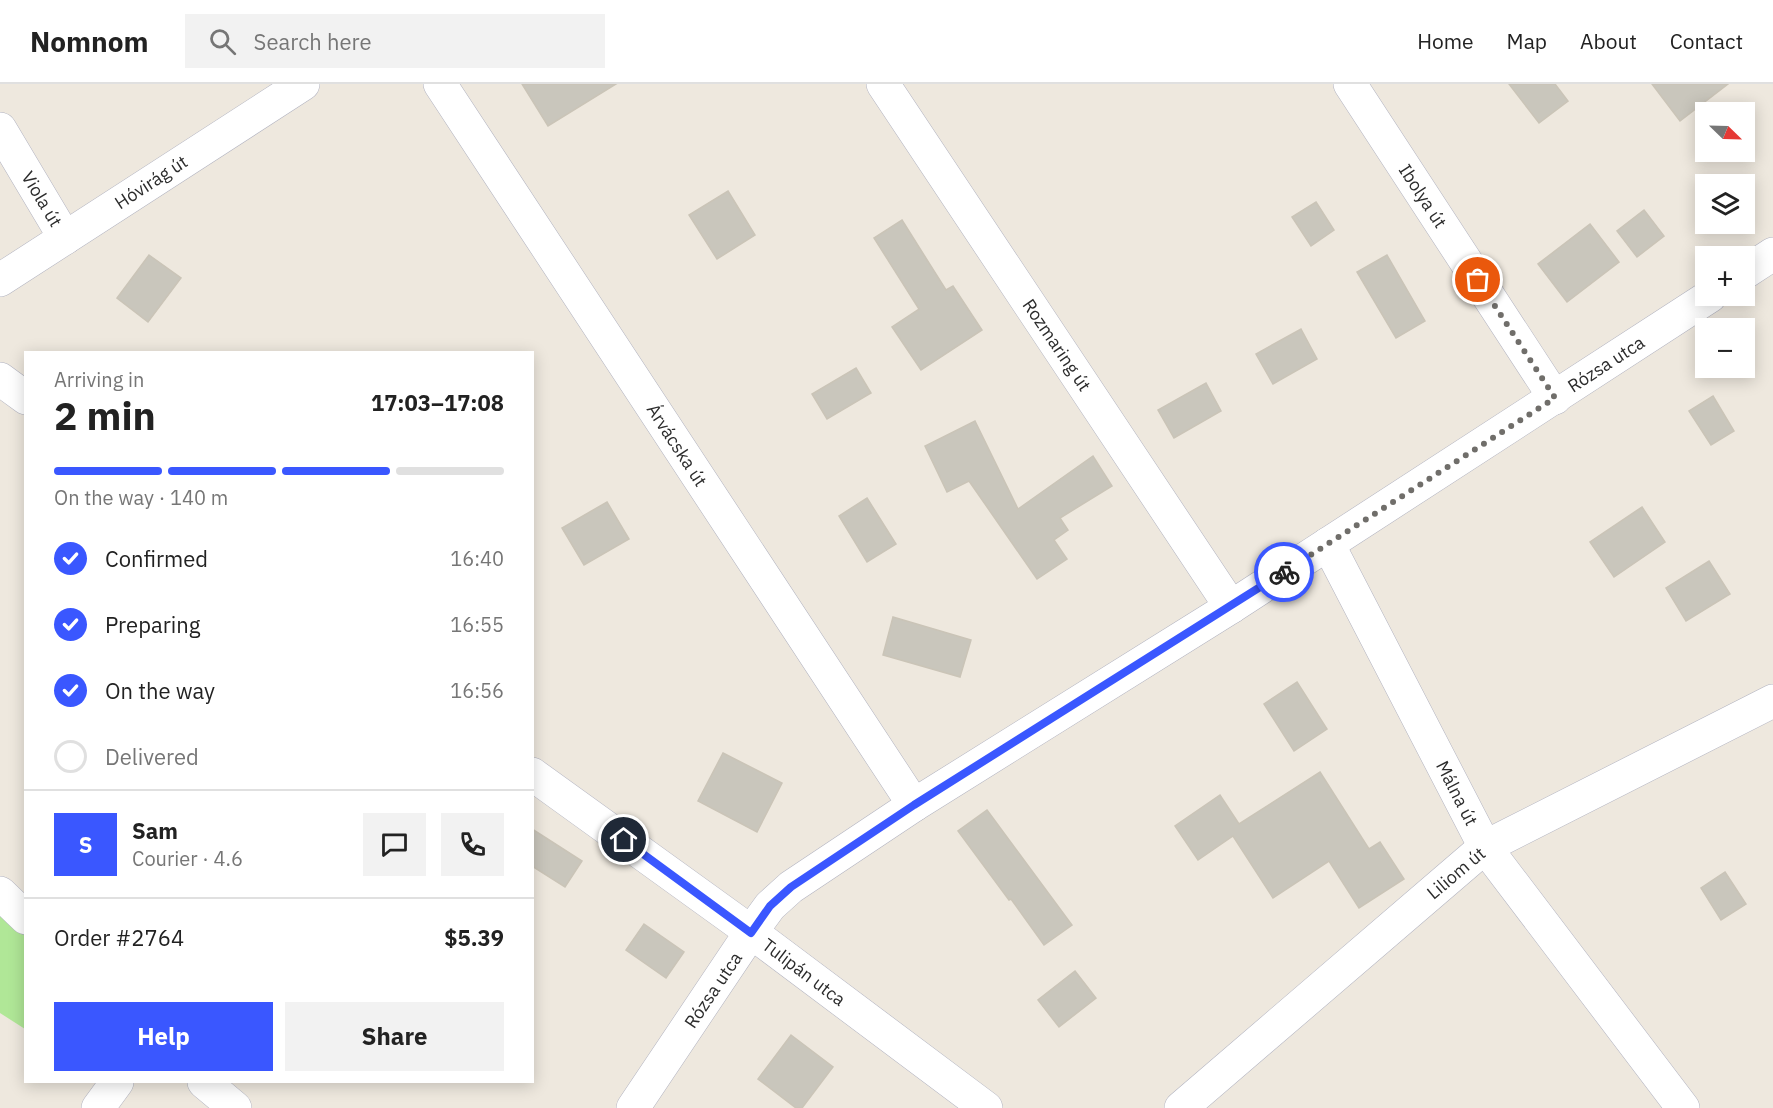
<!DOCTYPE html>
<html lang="en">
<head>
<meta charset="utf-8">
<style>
  :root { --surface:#fff; --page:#f2f2f2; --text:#222; --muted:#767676; --line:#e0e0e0; --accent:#3a57ff }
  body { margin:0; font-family:"IBM Plex Sans",sans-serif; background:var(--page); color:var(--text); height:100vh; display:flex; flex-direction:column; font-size:22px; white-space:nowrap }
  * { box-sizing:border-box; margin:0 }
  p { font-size:20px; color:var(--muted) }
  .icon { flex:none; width:33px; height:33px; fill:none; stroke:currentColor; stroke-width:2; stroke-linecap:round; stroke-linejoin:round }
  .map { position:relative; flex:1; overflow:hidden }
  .panel { position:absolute; left:24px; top:267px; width:510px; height:732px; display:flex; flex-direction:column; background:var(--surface); border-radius:0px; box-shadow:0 3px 15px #0003 }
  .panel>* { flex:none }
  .needle { width:39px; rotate:113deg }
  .tools { position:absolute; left:1695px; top:18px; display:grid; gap:12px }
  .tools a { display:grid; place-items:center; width:60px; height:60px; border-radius:0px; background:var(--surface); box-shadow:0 3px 15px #0003; font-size:30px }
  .pin { position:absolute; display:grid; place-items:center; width:51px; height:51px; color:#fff; margin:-26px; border:3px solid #fff; border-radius:50%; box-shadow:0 2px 6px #0007 }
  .courier { position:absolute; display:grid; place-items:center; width:60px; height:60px; margin:-30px; border:4px solid #3a57ff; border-radius:50%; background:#fff; color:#222; box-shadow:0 2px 8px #0007 }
  .headline em { font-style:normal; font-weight:800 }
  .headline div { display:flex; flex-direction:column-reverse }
  .headline { display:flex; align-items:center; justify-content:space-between; height:102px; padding:0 30px }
  h1 { font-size:39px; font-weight:800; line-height:45px }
  .bar { display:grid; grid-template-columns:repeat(4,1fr); gap:9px 6px; align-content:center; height:72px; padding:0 30px }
  .bar i { height:8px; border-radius:4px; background:var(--line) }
  .bar .on { background:var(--accent) }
  .bar p { grid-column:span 4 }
  .line { display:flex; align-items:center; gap:15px; padding:0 30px; border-top:2px solid var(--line) }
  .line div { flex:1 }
  .round { display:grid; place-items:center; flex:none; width:63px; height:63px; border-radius:0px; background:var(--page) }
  ol { padding:0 30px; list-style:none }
  li { display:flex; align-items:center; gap:18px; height:66px }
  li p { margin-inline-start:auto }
  li .icon { padding:6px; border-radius:50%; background:var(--accent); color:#fff; stroke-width:4 }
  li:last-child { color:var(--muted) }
  li i { width:33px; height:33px; border:3px solid var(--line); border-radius:50% }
  .button { display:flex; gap:12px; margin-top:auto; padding:12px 30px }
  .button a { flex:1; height:69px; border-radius:0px; background:var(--accent); color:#fff; font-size:24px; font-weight:800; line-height:69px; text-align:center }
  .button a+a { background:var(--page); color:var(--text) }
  header { display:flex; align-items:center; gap:36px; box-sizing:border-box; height:84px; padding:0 30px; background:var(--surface); border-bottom:2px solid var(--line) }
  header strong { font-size:28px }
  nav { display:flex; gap:33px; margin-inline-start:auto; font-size:21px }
  .search { width:420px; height:54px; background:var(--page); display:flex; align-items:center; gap:15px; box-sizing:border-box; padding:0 21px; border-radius:0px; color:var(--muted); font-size:22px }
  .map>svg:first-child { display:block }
  .green { fill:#b0e797 }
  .building { fill:#c9c6bc; stroke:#cac4b7; stroke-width:1.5 }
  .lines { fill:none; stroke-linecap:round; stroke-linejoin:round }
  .minor-casing { stroke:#b2b3c0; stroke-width:34 }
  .tertiary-casing { stroke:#b2b3c0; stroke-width:34 }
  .minor { stroke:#fff; stroke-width:33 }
  .tertiary { stroke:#fff; stroke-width:33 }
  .done { stroke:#706e6a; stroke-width:6; stroke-dasharray:0 10.8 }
  .route { stroke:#3a57ff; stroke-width:8 }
  .labels { text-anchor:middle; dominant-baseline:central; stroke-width:5; stroke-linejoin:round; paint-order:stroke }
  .street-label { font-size:18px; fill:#2c2c2c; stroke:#fff }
</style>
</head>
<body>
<header>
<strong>Nomnom</strong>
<div class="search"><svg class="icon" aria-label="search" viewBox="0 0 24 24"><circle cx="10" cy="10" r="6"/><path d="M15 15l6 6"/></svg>Search here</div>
<nav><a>Home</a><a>Map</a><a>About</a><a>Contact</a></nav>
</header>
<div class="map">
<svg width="1773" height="1024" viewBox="0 0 1773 1024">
  <rect width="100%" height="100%" fill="#eee8de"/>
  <path class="green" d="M0 820 25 844V945L0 929Z"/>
  <g class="building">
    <path d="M522 0H616L548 42Z"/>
    <path d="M1509 0H1555L1568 17 1539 39Z"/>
    <path d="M1652 0H1728L1680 37Z"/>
    <path d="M728 107 755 151 717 175 689 131Z"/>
    <path d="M1316 118 1334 146 1311 162 1292 133Z"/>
    <path d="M1644 126 1664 152 1637 173 1617 147Z"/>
    <path d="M902 136 946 206 953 202 982 246 921 286 892 243 919 225 874 154Z"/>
    <path d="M1590 140 1619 178 1567 218 1538 180Z"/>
    <path d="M149 171 181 194 148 238 117 214Z"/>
    <path d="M1387 171 1425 237 1396 254 1357 188Z"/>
    <path d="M1301 245 1317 275 1273 300 1256 270Z"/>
    <path d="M856 284 871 309 827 335 812 310Z"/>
    <path d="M1206 299 1221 327 1174 354 1158 326Z"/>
    <path d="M1713 312 1734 347 1711 361 1689 327Z"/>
    <path d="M975 337 1018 425 1093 372 1112 402 1060 434 1068 446 1054 456 1067 475 1037 495 969 397 947 408 925 362Z"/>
    <path d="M867 414 896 460 867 478 839 432Z"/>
    <path d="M607 418 629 455 584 481 562 444Z"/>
    <path d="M1642 423 1665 458 1614 493 1590 458Z"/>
    <path d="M1709 477 1730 510 1686 537 1666 504Z"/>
    <path d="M893 533 971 556 960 593 883 571Z"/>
    <path d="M1297 598 1327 645 1294 667 1264 620Z"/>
    <path d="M723 669 782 699 757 748 698 717Z"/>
    <path d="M1320 688 1369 765 1380 758 1404 795 1359 824 1329 777 1273 814 1233 752 1198 776 1175 742 1220 711 1239 740Z"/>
    <path d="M987 726 1072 841 1044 861 1011 815 1009 816 958 747Z"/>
    <path d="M532 745 582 777 565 803 532 782Z"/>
    <path d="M1725 788 1746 820 1721 836 1701 804Z"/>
    <path d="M644 840 684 868 666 894 626 866Z"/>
    <path d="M1075 887 1096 914 1059 943 1038 916Z"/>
    <path d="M791 951 833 983 802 1024H796L758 995Z"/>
  </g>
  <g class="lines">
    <g class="minor-casing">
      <g id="minor">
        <path d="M440 0 914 721"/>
        <path d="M883 0 1231 523"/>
        <path d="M1350 0 1555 314"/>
        <path d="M0 45 65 154"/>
        <path d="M0 196 303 0"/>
        <path d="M0 295 26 314"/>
        <path d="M1328 460 1485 763 1683 1024"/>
        <path d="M532 690 751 848 633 1024"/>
        <path d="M0 809 26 834"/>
        <path d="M204 998 235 1024"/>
        <path d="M98 1024 117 998"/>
        <path d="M1181 1024 1485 763 1773 617"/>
      </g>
    </g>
    <g class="tertiary-casing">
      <g id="tertiary">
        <path d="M1744 189 1773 170"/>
        <path d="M986 1024 751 848 770 822 791 803 914 721 1231 523 1710 212"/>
      </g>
    </g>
    <use href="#minor" class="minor"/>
    <use href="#tertiary" class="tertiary"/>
  </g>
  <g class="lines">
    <path class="done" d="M1284 488 1555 314 1478 196"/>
    <path class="route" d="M624 756 751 849 770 822 791 803 914 721 1284 488"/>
  </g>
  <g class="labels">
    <g class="street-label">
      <text transform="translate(151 98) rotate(-33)">Hóvirág út</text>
      <text transform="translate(1423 112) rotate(57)">Ibolya út</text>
      <text transform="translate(42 115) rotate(59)">Viola út</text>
      <text transform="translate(1057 261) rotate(56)">Rozmaring út</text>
      <text transform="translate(1606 280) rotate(-33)">Rózsa utca</text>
      <text transform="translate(677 361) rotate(57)">Árvácska út</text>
      <text transform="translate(1457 709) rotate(63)">Málna út</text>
      <text transform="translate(1456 789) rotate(-40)">Liliom út</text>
      <text transform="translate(804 888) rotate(37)">Tulipán utca</text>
      <text transform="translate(713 906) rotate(-56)">Rózsa utca</text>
    </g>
  </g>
</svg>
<div class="tools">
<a><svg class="needle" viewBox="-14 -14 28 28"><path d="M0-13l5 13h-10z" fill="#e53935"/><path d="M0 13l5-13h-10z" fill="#767676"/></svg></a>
<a><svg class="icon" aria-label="layers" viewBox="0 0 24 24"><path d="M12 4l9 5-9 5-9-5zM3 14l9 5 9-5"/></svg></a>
<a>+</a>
<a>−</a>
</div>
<div class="pin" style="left:1478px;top:196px;background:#ea580c"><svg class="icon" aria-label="bag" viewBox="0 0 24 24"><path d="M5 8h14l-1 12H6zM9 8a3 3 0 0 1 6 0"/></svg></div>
<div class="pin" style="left:624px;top:756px;background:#1f2937"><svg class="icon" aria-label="home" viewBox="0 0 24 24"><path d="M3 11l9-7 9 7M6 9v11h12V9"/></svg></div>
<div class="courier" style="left:1284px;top:488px"><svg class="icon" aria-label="bike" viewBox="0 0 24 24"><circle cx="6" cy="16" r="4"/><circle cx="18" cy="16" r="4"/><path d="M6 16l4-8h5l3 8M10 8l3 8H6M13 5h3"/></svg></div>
<section class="panel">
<div class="headline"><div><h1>2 min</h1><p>Arriving in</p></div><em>17:03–17:08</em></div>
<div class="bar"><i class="on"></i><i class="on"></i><i class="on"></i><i></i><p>On the way · 140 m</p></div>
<ol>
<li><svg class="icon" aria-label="check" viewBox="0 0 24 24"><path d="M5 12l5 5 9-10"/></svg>Confirmed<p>16:40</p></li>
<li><svg class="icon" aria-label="check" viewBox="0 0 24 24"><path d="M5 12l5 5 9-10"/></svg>Preparing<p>16:55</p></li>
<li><svg class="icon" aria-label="check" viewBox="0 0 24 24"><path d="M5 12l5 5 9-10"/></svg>On the way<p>16:56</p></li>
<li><i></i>Delivered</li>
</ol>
<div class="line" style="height:108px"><b class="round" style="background:var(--accent);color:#fff">S</b><div><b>Sam</b><p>Courier · 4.6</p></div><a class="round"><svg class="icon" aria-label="chat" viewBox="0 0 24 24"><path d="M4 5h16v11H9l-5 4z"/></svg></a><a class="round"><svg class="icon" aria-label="phone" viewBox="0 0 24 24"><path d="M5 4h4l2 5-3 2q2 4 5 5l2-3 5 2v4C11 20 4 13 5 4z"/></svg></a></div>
<div class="line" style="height:78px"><div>Order #2764</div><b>$5.39</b></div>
<div class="button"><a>Help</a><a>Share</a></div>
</section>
</div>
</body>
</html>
